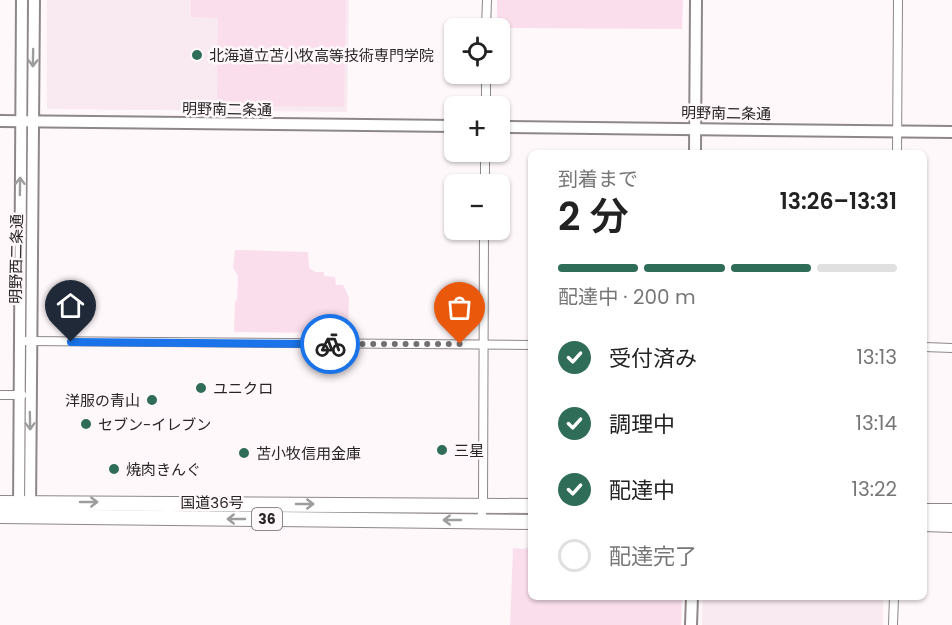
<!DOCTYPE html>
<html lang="ja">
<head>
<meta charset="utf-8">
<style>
  :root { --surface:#fff; --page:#f2f2f2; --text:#222; --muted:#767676; --line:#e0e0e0; --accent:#306d58 }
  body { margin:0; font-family:Poppins,"Noto Sans JP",sans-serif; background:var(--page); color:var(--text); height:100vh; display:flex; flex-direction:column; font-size:22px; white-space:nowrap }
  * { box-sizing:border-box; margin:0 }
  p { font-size:20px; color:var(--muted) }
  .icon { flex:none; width:33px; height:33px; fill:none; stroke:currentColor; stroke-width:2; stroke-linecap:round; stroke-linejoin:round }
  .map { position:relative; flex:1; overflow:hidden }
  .sheet { position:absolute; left:528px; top:150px; width:399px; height:450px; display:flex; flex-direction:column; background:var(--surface); border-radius:9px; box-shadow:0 2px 4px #0004 }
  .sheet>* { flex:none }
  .fabs { position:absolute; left:444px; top:18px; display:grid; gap:12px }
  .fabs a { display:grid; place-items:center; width:66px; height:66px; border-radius:9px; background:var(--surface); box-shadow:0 2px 4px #0004; font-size:30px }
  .pin { position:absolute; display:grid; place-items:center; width:51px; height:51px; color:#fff; margin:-62px -26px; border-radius:50% 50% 50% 0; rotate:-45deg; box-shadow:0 0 6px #0007 }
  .pin .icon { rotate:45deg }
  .courier { position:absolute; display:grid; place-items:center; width:60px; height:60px; margin:-30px; border:4px solid #1a73e8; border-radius:50%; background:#fff; color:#222; box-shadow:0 2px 8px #0007 }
  .head em { font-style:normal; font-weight:600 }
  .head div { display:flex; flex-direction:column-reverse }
  .head { display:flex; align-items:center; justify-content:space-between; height:102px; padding:0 30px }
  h1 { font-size:39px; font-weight:600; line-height:45px }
  .bar { display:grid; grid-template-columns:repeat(4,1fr); gap:9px 6px; align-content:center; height:72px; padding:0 30px }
  .bar i { height:8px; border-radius:4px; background:var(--line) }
  .bar .on { background:var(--accent) }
  .bar p { grid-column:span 4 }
  ol { padding:0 30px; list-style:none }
  li { display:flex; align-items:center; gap:18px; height:66px }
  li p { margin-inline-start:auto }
  li .icon { padding:6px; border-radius:50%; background:var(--accent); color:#fff; stroke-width:4 }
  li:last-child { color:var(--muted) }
  li i { width:33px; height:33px; border:3px solid var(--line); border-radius:50% }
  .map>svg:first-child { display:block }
  .built { fill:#f9e9f0 }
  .green { fill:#fbdeec }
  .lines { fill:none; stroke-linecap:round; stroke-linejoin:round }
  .street-casing { stroke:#8e878a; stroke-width:10 }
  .secondary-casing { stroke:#8e878a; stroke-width:14 }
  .highway-casing { stroke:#8e878a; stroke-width:16 }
  .street { stroke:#fff; stroke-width:8 }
  .secondary { stroke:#fff; stroke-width:10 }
  .highway { stroke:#fff; stroke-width:14 }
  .oneway { stroke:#9e9d9e }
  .done { stroke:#736f71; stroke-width:6; stroke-dasharray:0 10.8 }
  .route { stroke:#1a73e8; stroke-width:8 }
  .poi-dot { fill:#306d58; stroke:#fff8fb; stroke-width:2 }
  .labels { text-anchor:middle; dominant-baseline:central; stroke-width:5; stroke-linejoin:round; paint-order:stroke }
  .shield { fill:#fff8fb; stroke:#686467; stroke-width:1.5 }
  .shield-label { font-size:14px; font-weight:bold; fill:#282527 }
  .poi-label { font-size:15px; fill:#282527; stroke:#fff8fb; text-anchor:start }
  .street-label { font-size:15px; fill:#282527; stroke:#fff8fb }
</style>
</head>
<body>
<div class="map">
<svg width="952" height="625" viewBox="0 0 952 625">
  <rect width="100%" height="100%" fill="#fff8fb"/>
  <g class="built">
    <path d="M47 0H349L347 112 47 109Z"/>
    <path d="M703 597H883V625H702Z"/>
  </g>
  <g class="green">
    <path d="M191 0H346L344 107 217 106 218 18 191 17Z"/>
    <path d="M497 0H683L682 29 497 28Z"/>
    <path d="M235 250 308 252 309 268 315 272H324V276L335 277 336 285H343L349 297 348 333 234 332 235 303 237 299 238 276 233 268Z"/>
    <path d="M531 547V597H682L681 625H510L513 548 523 549Z"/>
  </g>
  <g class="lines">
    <g class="street-casing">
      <g id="street">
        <path d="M486 28 487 0"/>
        <path d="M486 106V74"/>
        <path d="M897 153 898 0"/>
        <path d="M485 184V152"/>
        <path d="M26 341 531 345"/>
        <path d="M924 347 952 348"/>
        <path d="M0 395H22"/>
        <path d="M481 521 483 505 484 230"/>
        <path d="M893 625 894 597"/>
      </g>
    </g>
    <g class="secondary-casing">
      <g id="secondary">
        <path d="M0 121 454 126"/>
        <path d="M500 127 952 132"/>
        <path d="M695 153 696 0"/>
        <path d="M30 510 34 0"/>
        <path d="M19 511 22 0"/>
        <path d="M691 625 692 597"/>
      </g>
    </g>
    <g class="highway-casing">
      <g id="highway">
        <path d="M0 503 531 506"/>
        <path d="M924 511H952"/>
        <path d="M0 516 531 522"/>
        <path d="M924 524 952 525"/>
      </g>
    </g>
    <use href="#street" class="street"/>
    <use href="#secondary" class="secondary"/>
    <use href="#highway" class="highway"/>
  </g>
  <defs><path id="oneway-shaft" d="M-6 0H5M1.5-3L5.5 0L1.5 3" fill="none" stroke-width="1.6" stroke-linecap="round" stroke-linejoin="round" transform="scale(1.5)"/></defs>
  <g class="oneway">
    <use href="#oneway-shaft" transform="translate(33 58) rotate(91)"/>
    <use href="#oneway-shaft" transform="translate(20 186) rotate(-89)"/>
    <use href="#oneway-shaft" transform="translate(30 421) rotate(89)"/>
    <use href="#oneway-shaft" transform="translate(89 502)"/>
    <use href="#oneway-shaft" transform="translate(305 504)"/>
    <use href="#oneway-shaft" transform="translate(236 519) rotate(-180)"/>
    <use href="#oneway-shaft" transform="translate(452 520) rotate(-180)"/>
  </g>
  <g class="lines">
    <path class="done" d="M330 344H460"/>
    <path class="route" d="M71 342 330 344"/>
  </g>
  <g class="poi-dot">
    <circle cx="197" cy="55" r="6"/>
    <circle cx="201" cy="388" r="6"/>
    <circle cx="152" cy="400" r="6"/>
    <circle cx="86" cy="424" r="6"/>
    <circle cx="442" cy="450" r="6"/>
    <circle cx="244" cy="453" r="6"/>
    <circle cx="114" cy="469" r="6"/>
  </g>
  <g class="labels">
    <rect class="shield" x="252" y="508" width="30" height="22" rx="4.5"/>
    <g class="shield-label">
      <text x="267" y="519">36</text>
    </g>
    <g class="poi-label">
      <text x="209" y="55">北海道立苫小牧高等技術専門学院</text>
      <text x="213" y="388">ユニクロ</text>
      <text x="140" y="400" text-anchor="end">洋服の青山</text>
      <text x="98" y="424">セブン-イレブン</text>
      <text x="454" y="450">三星</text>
      <text x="256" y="453">苫小牧信用金庫</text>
      <text x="126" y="469">焼肉きんぐ</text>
    </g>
    <g class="street-label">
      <text transform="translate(227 109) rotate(1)">明野南二条通</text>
      <text transform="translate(726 113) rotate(1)">明野南二条通</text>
      <text transform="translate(16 259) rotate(-89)">明野西二条通</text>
      <text x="212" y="502">国道36号</text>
    </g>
  </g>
</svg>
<div class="fabs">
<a><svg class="icon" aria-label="locate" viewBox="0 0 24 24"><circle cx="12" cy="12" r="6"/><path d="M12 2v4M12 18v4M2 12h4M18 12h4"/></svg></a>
<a>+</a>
<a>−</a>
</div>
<div class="pin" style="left:460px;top:344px;background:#ea580c"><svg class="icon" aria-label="bag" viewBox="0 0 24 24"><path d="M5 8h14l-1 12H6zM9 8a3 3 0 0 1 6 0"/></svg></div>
<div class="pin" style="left:71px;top:342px;background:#1f2937"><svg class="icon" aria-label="home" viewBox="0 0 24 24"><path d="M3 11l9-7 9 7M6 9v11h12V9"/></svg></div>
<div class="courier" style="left:330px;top:344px"><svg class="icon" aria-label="bike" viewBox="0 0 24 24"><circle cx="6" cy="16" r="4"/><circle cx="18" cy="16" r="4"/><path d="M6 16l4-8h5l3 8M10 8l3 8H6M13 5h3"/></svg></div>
<section class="sheet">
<div class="head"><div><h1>2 分</h1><p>到着まで</p></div><em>13:26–13:31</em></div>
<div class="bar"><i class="on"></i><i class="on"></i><i class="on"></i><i></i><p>配達中 · 200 m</p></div>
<ol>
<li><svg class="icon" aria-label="check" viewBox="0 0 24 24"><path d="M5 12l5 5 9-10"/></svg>受付済み<p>13:13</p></li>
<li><svg class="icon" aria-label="check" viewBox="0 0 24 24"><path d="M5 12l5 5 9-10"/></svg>調理中<p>13:14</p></li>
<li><svg class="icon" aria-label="check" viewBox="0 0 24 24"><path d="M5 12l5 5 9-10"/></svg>配達中<p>13:22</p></li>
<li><i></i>配達完了</li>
</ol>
</section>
</div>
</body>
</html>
